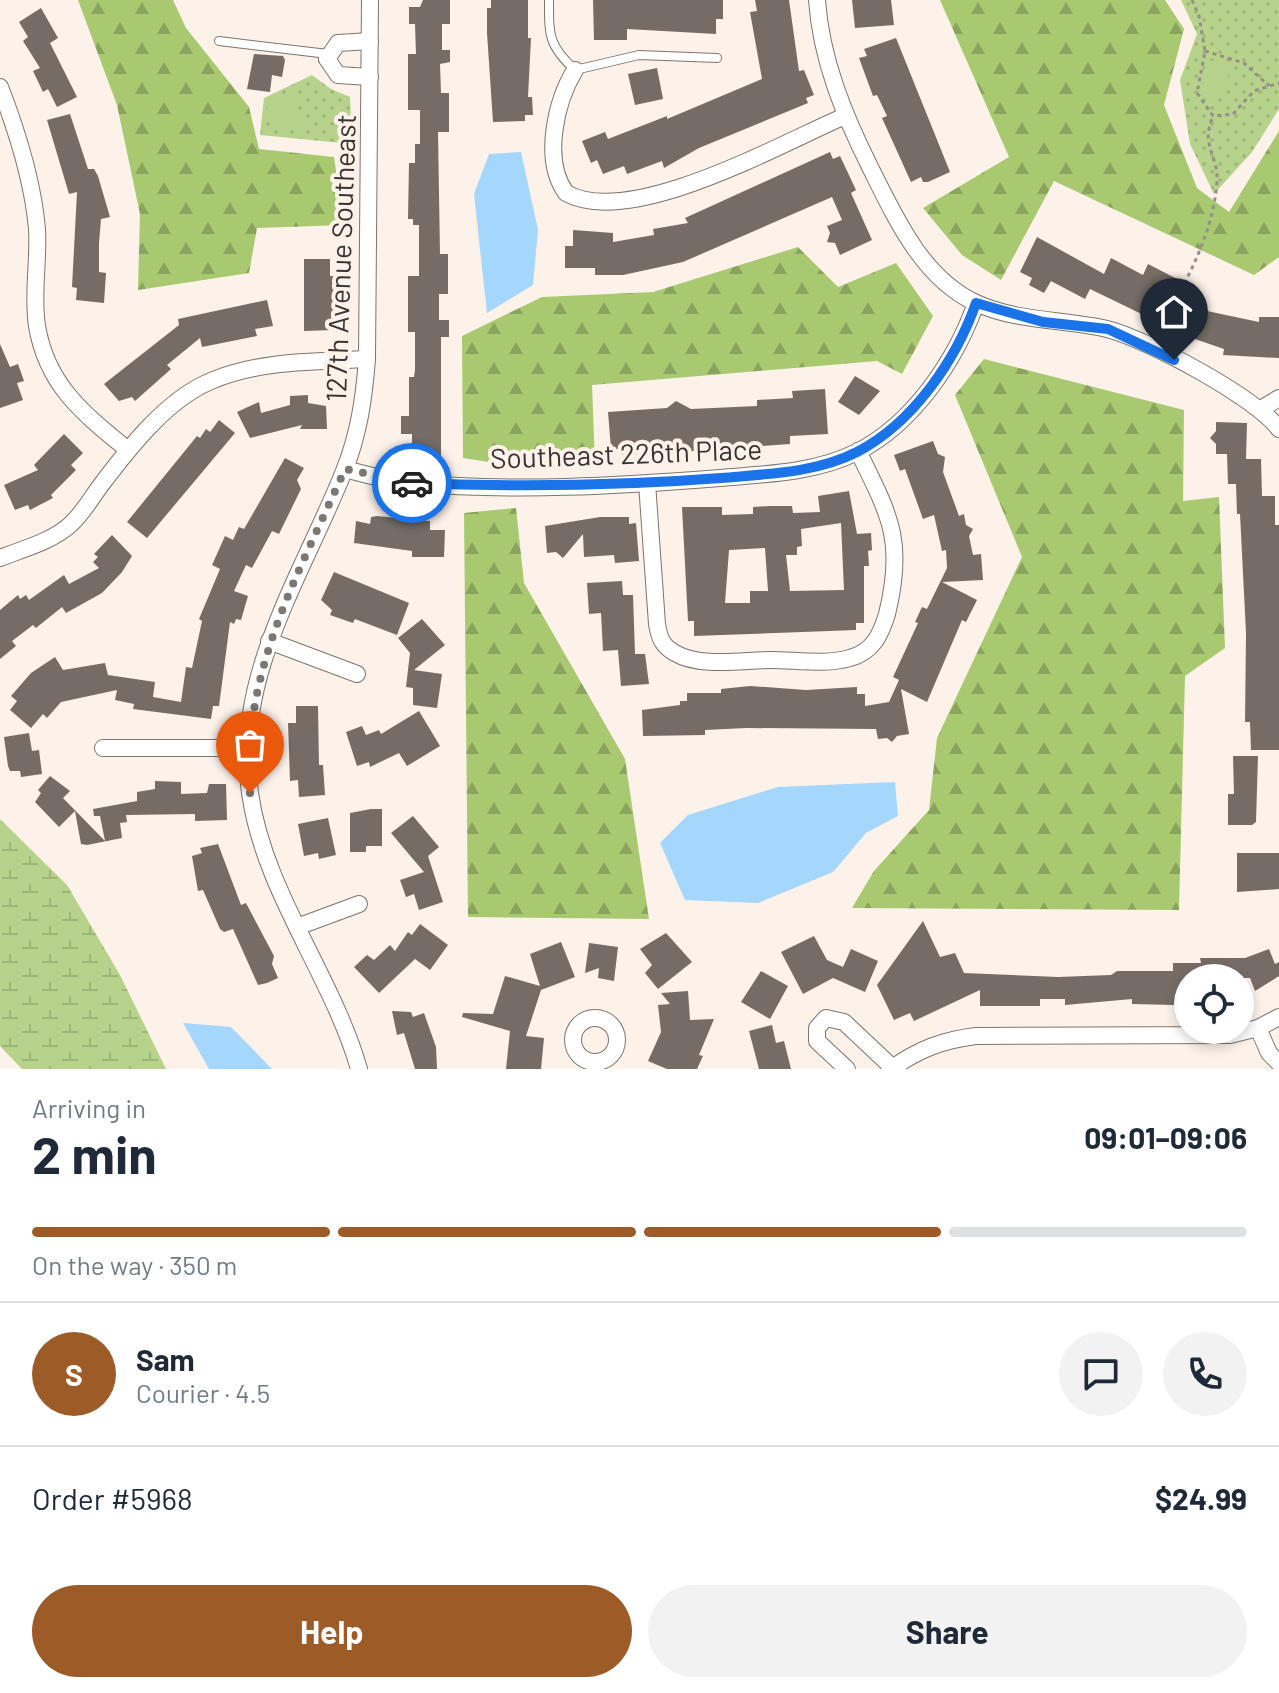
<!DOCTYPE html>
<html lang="en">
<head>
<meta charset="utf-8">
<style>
  :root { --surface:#fff; --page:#f2f2f3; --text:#1f2937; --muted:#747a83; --line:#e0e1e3; --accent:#9d5b28 }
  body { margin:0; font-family:Barlow,sans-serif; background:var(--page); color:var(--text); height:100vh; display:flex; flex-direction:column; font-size:30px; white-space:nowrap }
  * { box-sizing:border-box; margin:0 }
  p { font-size:26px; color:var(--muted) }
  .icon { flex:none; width:44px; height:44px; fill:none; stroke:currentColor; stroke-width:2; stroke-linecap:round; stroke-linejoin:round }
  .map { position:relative; height:1069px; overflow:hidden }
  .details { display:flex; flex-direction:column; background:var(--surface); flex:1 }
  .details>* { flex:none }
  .buttons { position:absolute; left:1174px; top:964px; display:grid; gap:16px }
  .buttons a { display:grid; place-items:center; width:80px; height:80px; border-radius:50%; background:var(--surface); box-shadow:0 4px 12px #0003; font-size:40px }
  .pin { position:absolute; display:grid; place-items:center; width:68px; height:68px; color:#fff; margin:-82px -34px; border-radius:50% 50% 50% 0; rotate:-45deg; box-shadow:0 0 8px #0007 }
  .pin .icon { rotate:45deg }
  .courier { position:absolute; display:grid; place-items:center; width:80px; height:80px; margin:-40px; border:6px solid #1a73e8; border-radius:50%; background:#fff; color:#222; box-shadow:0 2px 10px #0007 }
  .headline em { font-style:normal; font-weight:700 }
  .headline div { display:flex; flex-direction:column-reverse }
  .headline { display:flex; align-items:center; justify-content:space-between; height:136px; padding:0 32px }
  h1 { font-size:52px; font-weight:700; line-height:60px }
  .bar { display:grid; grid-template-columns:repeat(4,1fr); gap:12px 8px; align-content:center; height:96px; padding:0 32px }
  .bar i { height:10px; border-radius:6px; background:var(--line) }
  .bar .on { background:var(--accent) }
  .bar p { grid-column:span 4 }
  .line { display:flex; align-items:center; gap:20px; padding:0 32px; border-top:2px solid var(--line) }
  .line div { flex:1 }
  .round { display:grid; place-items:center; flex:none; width:84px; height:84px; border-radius:42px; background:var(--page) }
  .button { display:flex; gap:16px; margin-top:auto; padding:16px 32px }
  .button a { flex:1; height:92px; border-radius:48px; background:var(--accent); color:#fff; font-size:32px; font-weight:700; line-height:92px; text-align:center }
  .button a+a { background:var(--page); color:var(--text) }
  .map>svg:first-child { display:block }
  .forest { fill:url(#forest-firs) }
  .wetland { fill:url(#wetland-marsh) }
  .park { fill:url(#park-dots) }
  .pitch { fill:#b7d28b }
  .water { fill:#a5d6fb }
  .building { fill:#756c66; fill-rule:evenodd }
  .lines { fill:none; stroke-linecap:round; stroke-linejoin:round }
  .lane-casing { stroke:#7d746d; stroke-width:10 }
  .street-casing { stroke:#7d746d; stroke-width:18 }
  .path { stroke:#968f89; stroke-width:3; stroke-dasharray:4 4; stroke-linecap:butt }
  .lane { stroke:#fff; stroke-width:8 }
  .street { stroke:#fff; stroke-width:16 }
  .done { stroke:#7d7672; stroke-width:8; stroke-dasharray:0 14.4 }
  .route { stroke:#1a73e8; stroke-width:10 }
  .labels { text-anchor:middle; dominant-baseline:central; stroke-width:8; stroke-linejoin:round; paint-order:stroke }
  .street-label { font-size:28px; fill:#383431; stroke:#fcf2ea }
</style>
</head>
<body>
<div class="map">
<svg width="1279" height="1069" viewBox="0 0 1279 1069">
  <defs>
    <pattern id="forest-firs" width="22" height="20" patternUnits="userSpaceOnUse" patternTransform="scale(2)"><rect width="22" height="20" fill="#a8c970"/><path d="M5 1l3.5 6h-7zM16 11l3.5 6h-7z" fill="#8aa45d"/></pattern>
    <pattern id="wetland-marsh" width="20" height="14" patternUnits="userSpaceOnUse" patternTransform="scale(2)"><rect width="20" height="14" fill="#b7d28b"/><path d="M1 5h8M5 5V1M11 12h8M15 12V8" fill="none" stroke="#9eb578"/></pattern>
    <pattern id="park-dots" width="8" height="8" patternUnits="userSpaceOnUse" patternTransform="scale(2)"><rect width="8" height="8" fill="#b7d28b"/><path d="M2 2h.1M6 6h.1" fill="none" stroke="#9eb578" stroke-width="1.8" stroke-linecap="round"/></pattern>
  </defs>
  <rect width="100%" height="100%" fill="#fcf2ea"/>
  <g class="forest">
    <path d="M78 0H173L186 28 249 107 259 149 334 157 344 225 257 228 249 273 138 290 140 214 117 105Z"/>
    <path d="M940 0H1165L1184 29 1164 105 1197 188 1229 212 1279 131V257L1254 275 1054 181 1001 280 962 255 923 208 1009 157Z"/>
    <path d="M798 247 838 287 896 263 933 316 902 374 877 361 592 385 595 464 514 466 463 458 462 336 542 297 653 292Z"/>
    <path d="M984 359 1184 410 1183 501 1219 497 1225 648 1185 676 1179 910 852 908 874 871 929 810 937 738 1022 557 955 395Z"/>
    <path d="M516 508 524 583 625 759 649 919 468 917 464 513Z"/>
  </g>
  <path class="wetland" d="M0 819 67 885 120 975 166 1069H22L0 1046Z"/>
  <g class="park">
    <path d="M1181 0H1279V109L1252 152 1214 194 1190 144 1180 80 1197 34Z"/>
    <path d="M312 75 331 89 350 97 352 144 260 135 264 98Z"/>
  </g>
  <g class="pitch">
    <path d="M1206 60 1230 63 1226 97 1202 94Z"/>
    <path d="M291 92 304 124 279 135 265 103Z"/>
  </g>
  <g class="water">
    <path d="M521 152 538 230 533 285 487 313 474 194 489 154Z"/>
    <path d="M895 782 898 816 866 833 833 872 758 903 685 900 660 843 688 815 778 787Z"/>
    <path d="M183 1023 231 1027 272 1069H209Z"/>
  </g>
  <g class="building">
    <path d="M423 0H450V24H442V50H450V62L440 64 441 93H449V132H438L440 254H448V294H439V320H449V337H441V456H412V434H401V416H409V377H414L415 370V332H408V276H419V225H413V219H408L409 163H415V144H420V110H408V54H416L415 24H409V7H420Z"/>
    <path d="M491 0H528V38H531L528 97H532L533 115H525V121L493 122 487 33V8H491Z"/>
    <path d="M593 0H723V19H716V34L627 29V40H594Z"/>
    <path d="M755 0H789L799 71 804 70 814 95 806 98 808 103 699 148 664 168 662 161 627 174 624 166 603 174 597 160 591 163 582 141 605 132 608 139 667 116V119L762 79 750 12 757 11Z"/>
    <path d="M852 0H891L894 25 855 28Z"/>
    <path d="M41 8 58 38 50 43 77 97 57 107 48 89 43 92 33 71 40 68 23 41 28 37 19 22Z"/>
    <path d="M896 38 950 172 928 182H923L921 177 911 182 882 118 887 116 877 95 873 96 859 58 867 56 864 49Z"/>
    <path d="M254 54 283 56 285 60 282 77 272 75 270 92 247 89Z"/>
    <path d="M657 68 663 99 635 105 628 74Z"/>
    <path d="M70 114 88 169H94L98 176 110 217 101 219 99 243V272L106 273 104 303 76 300 77 288 72 287 77 192 69 194 47 120Z"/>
    <path d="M830 152 833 159 840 156 856 190 851 193 872 240 840 255 835 243 827 242 830 233 827 226 842 220 832 197 683 262 623 275H595V268H565V246H573V230L613 233V242L654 235 653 229 688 223 685 218Z"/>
    <path d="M1037 237 1104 274 1111 258 1143 275 1148 264 1179 280 1172 293 1196 306 1204 303 1207 311 1259 322V317H1279V358L1223 355 1224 349 1189 337 1090 289 1085 299 1051 281 1044 293 1029 285 1032 278 1020 272Z"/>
    <path d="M304 259H330V276H337V319H332V330L304 331Z"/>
    <path d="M267 300 273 326 255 329 257 336 202 347 200 338 167 365 171 369 135 401 132 397 119 401 104 384 179 325 178 319Z"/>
    <path d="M0 344 10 367 18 364 24 381 17 383 23 400 0 408Z"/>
    <path d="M855 376 880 391 859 415 838 402Z"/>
    <path d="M825 389 828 434 790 436V444L694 451 622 455 618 449H611L608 412 667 408 676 401 691 409 757 406V400L793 398 792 391Z"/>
    <path d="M308 395V403L326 406 327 429H300L302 425 250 438 237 412 259 402 261 413 290 405V396Z"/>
    <path d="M219 420 235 433 147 538 127 522 197 436 200 438 206 429 210 432Z"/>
    <path d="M1216 422 1247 423 1246 459H1261L1262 496H1275V525H1279V750H1251L1250 722H1245L1246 633 1240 514H1237L1236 484H1228L1227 454H1216V444L1210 438 1216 431Z"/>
    <path d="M64 434 83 453 71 465 76 470 51 495 53 498 30 510 28 505 15 510 4 485 38 470 34 465Z"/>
    <path d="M933 441 938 454 945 457 943 472 959 516 964 514 966 525 973 529 969 536 973 555 981 554 983 580 942 582 977 600 966 622 962 620 927 702 901 689 909 734 897 736 892 742 887 738 878 739 876 729 746 728 705 730V735L643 736 642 710 680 705V701H687V693H721V689L750 686 806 690 857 687V694H865V706L889 702 899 680 893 677 918 623 915 622 922 607 927 609 947 568 946 550 942 551 934 515 923 519 905 469 900 471 894 455Z"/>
    <path d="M285 458 304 468 297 480 301 489 279 534 272 531 252 568 246 565 234 591 248 596 241 620 236 619 234 624 230 622 219 706H213L211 719 133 709 134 704 115 700 117 690 61 702 47 718 43 714 31 728 10 710 17 701 11 696 31 673 55 657 63 670 105 663 108 675 155 682 153 697 181 702 186 667 192 668 202 621 199 619 220 569 212 565 225 536 233 540 239 527 244 529Z"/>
    <path d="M849 491 857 534 871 533 872 550 868 551 869 566H864V623H856V630L694 636V621H688L682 507H722V515L753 514V507L770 506H792L793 513 820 512 818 496ZM841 523 844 590 790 591 786 555H797V547L802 546 801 529ZM765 548 768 591H750V603H725L729 550Z"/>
    <path d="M377 516 430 521V530H445L444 557H412V551L354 543 356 521 370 524 371 517Z"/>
    <path d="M600 517H629V524L636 523 639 561 615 563 614 555 584 557 583 534 563 558 556 552 547 553 545 526Z"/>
    <path d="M112 535 132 556 122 572 102 593 66 613 62 607 36 628 33 625 12 641 16 646 0 659V610L18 595 20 599 26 595 29 600 64 575 69 584 99 568 93 562 98 557 94 554Z"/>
    <path d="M334 572 409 603 397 635 355 619 353 623 330 615 332 610 321 600Z"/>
    <path d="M622 581 623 595H633L635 654H645L649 684 621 686 618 650 603 651 601 613 589 614 587 583Z"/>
    <path d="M422 619 445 645 414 670 442 674 437 708 413 705V688L406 687 410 653 398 638Z"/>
    <path d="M296 706H318L319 765H323L325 795 299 797 298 780 290 781 288 723H296Z"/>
    <path d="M419 711 440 746 407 766 399 753 370 767 369 762 357 766 346 732 362 726 366 735 379 730 381 734Z"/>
    <path d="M29 733 32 751 39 750 42 774 21 777 20 771H10L8 766 4 737Z"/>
    <path d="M1233 756H1258L1256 822 1252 825H1228V794H1234Z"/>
    <path d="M50 776 70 791 63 798 105 841 100 816H94L93 809 137 801V792L155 789V781L181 782V794L207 793 209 784H226L227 820 195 821V814L126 815 127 822 120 823 122 838 87 845 81 844 75 811 59 827 35 802 41 793 38 790Z"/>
    <path d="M371 809H382V846H366V852H350V813Z"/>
    <path d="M413 816 439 847 428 856 443 902 419 910 414 894 406 897 400 880 424 872 391 833Z"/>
    <path d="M328 818 336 855 319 859 318 853 304 856 298 824Z"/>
    <path d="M218 844 241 905 246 903 274 956 272 964 278 978 267 983 258 985 233 929 224 932 220 929 203 890 198 891 192 856 202 853 200 848Z"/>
    <path d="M1237 853H1279V889L1237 892Z"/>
    <path d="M923 921 940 957 955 953 964 973 1058 977 1111 975 1117 971H1173V963H1201L1200 958H1245L1269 949 1275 964 1279 962V976L1255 991 1250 978H1188V1002H1174V1005L1132 1004V999L1065 1005V999H1040V1006H980V990L914 1021 910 1013 894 1020 877 985Z"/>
    <path d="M420 924 448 945 430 970 415 959 379 993 354 967 367 955 374 960 390 945 395 951 408 932 412 935Z"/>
    <path d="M666 933 692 962 658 989 645 973 652 965 640 949Z"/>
    <path d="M814 936 827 960 843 967 851 949 878 961 865 992 833 978 803 994 781 952Z"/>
    <path d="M561 942 575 977 541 990 526 1036 544 1038 541 1069H506L510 1031 462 1017 463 1013 493 1014 505 976 540 986 530 954Z"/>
    <path d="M589 943 618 947 614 981 598 978 599 968 585 973Z"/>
    <path d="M761 971 788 986 770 1019 741 1002Z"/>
    <path d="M688 991 690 1020 714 1019 699 1055 703 1056 697 1069H667L648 1061 661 1032 658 1005 670 1004 661 993Z"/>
    <path d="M392 1011 411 1012 413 1017 424 1013 436 1047 437 1069H415L404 1033 397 1035Z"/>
    <path d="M772 1025 776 1043 784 1041 791 1069H759L749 1031Z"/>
  </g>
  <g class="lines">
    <g class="lane-casing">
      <g id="lane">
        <path d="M549 0C549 35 548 45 575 70L639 55 717 58"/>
        <path d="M219 41 328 54"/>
      </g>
    </g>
    <g class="street-casing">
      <g id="street">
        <path d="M817 0C821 59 844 115 870 167 895 217 922 278 976 303 1018 322 1064 319 1107 329 1147 339 1255 397 1279 429"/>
        <path d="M370 41 338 43 327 59 338 75 370 77"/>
        <path d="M575 70C556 101 542 160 566 193 630 229 780 144 845 116"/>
        <path d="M0 87C17 131 33 182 37 229 39 261 32 294 37 326 47 386 84 414 128 450"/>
        <path d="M1261 409 1279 398"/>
        <path d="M345 469C367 475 388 481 411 483 513 492 619 486 720 478 766 474 815 473 857 452 913 424 956 360 976 303"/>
        <path d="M647 483 657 624C659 637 662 646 675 653 700 668 743 660 771 660 795 660 827 665 850 658 873 652 881 634 887 614 905 541 890 516 858 451"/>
        <path d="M0 558C23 549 53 541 71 524 83 513 92 497 101 485 129 448 167 399 211 381 260 360 315 362 367 359"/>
        <path d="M269 641 357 674"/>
        <path d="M103 748H247"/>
        <path d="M297 927 359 904"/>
        <circle cx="595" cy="1040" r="22"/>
        <path d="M1258 1028 1269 1053 1279 1063"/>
        <path d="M359 1069C332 975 264 892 250 793 233 677 303 574 344 471 359 434 364 398 367 359L370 0"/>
        <path d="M847 1069 817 1041V1028L826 1018 844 1022 893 1068"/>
        <path d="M891 1069C919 1049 943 1040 976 1036L1230 1035 1258 1028 1279 1017"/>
      </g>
    </g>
    <g class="path">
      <path d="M1192 0 1199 16 1205 51 1197 93 1213 116 1233 114 1254 91 1279 83"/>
      <path d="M1205 51 1244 63 1269 86"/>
      <path d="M1158 333C1184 284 1212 239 1217 183 1219 155 1200 147 1213 116"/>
    </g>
    <use href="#lane" class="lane"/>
    <use href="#street" class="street"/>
  </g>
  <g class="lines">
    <path class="done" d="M250 793C242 670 297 578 345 469L412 483"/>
    <path class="route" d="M412 483C515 487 618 486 721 478 766 474 816 473 857 452 913 423 956 360 976 303L1043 322 1108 329 1174 360"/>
  </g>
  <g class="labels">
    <g class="street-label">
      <text transform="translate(340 258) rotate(-88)">127th Avenue Southeast</text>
      <text transform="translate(626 453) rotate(-2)">Southeast 226th Place</text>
    </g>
  </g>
</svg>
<div class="buttons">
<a><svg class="icon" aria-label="locate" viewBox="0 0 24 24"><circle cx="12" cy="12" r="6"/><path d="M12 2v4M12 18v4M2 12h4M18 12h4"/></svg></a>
</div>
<div class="pin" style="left:250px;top:793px;background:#ea580c"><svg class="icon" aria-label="bag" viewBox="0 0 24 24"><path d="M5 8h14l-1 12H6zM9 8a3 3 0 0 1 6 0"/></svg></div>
<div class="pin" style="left:1174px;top:360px;background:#1f2937"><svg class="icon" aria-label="home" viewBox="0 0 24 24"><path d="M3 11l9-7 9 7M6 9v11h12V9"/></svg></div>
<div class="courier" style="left:412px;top:483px"><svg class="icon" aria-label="car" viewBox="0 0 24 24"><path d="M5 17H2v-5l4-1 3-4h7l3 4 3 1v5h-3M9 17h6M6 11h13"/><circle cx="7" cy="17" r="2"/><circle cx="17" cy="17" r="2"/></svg></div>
</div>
<section class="details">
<div class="headline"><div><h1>2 min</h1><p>Arriving in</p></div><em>09:01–09:06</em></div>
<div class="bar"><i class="on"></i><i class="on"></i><i class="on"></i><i></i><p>On the way · 350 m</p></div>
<div class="line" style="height:144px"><b class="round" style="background:var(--accent);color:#fff">S</b><div><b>Sam</b><p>Courier · 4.5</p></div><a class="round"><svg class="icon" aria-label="chat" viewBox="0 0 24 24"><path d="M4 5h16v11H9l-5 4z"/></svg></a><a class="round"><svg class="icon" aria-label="phone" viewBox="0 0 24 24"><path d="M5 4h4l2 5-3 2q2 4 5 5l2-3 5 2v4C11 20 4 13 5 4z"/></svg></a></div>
<div class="line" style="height:104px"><div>Order #5968</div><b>$24.99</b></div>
<div class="button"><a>Help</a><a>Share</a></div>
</section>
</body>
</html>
